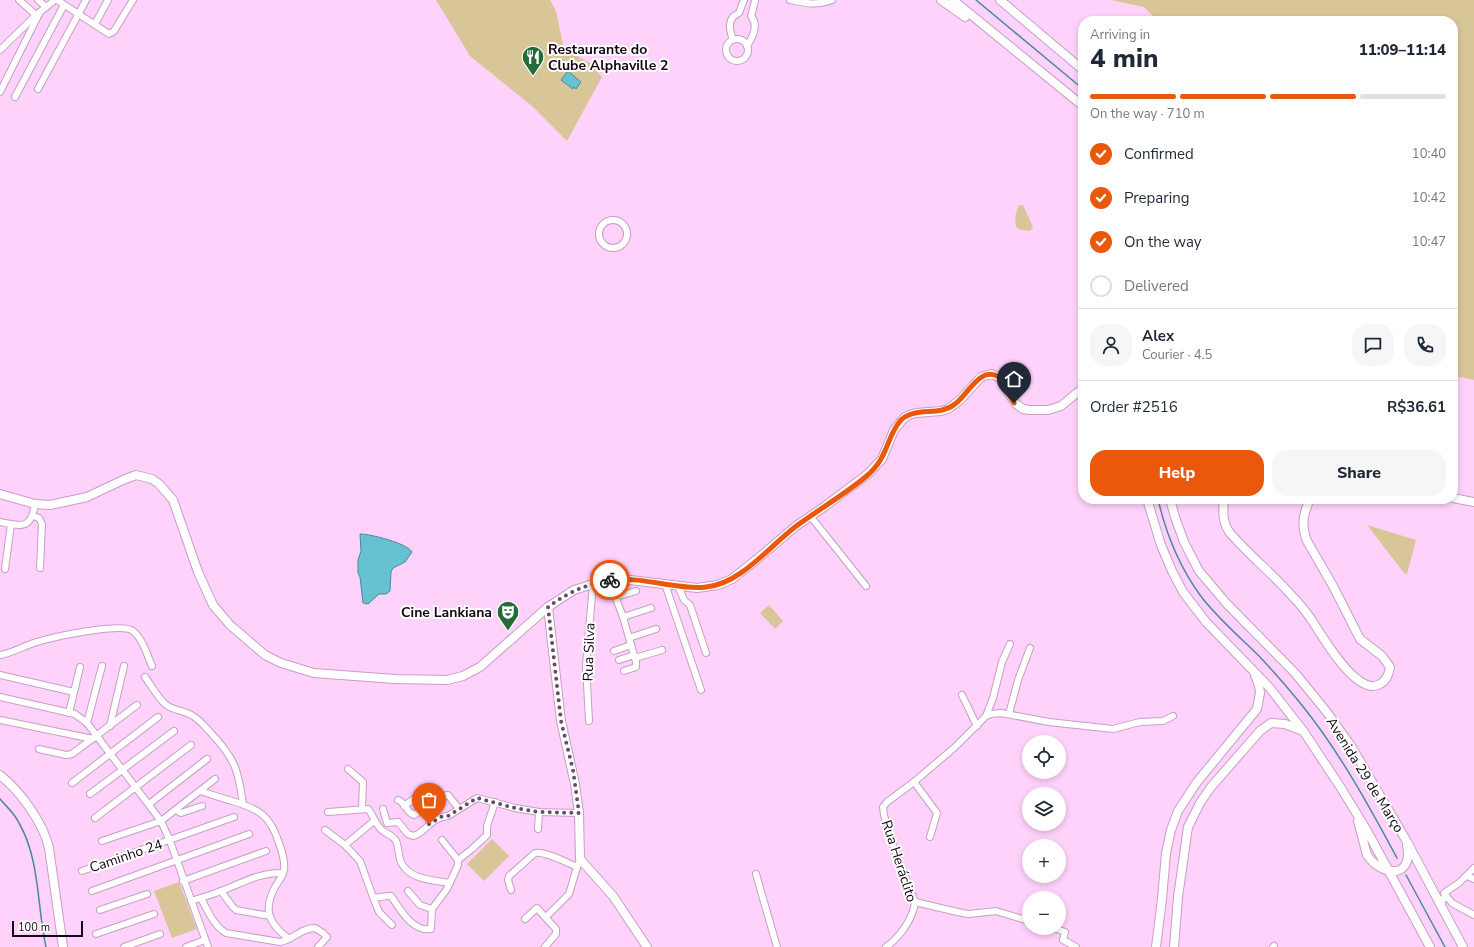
<!DOCTYPE html>
<html lang="en">
<head>
<meta charset="utf-8">
<style>
  :root { --surface:#fff; --page:#f6f6f7; --text:#1f2937; --muted:#747a83; --line:#e0e1e3; --accent:#ea580c }
  body { margin:0; font-family:"Nunito Sans",sans-serif; background:var(--page); color:var(--text); height:100vh; display:flex; flex-direction:column; font-size:15px; white-space:nowrap }
  * { box-sizing:border-box; margin:0 }
  p { font-size:13px; color:var(--muted) }
  .icon { flex:none; width:22px; height:22px; fill:none; stroke:currentColor; stroke-width:2; stroke-linecap:round; stroke-linejoin:round }
  .map { position:relative; flex:1; overflow:hidden }
  .side { position:absolute; left:1078px; top:16px; width:380px; height:488px; display:flex; flex-direction:column; background:var(--surface); border-radius:16px; box-shadow:0 2px 6px #0003 }
  .side>* { flex:none }
  .fabs { position:absolute; left:1022px; top:735px; display:grid; gap:8px }
  .fabs a { display:grid; place-items:center; width:44px; height:44px; border-radius:50%; background:var(--surface); box-shadow:0 2px 6px #0003; font-size:20px }
  .scale { position:absolute; left:12px; bottom:10px; width:71px; box-sizing:border-box; padding-left:4px; border:2px solid #140614; border-top:0; font-size:11px; line-height:14px; white-space:nowrap; color:#140614; -webkit-text-stroke:3px #fff; paint-order:stroke }
  .pin { position:absolute; display:grid; place-items:center; width:34px; height:34px; color:#fff; margin:-41px -17px; border-radius:50% 50% 50% 0; rotate:-45deg; box-shadow:0 0 4px #0007 }
  .pin .icon { rotate:45deg }
  .courier { position:absolute; display:grid; place-items:center; width:40px; height:40px; margin:-20px; border:3px solid #ea580c; border-radius:50%; background:#fff; color:#222; box-shadow:0 1px 5px #0007 }
  .summary em { font-style:normal; font-weight:800 }
  .summary div { display:flex; flex-direction:column-reverse }
  .summary { display:flex; align-items:center; justify-content:space-between; height:68px; padding:0 12px }
  h1 { font-size:26px; font-weight:800; line-height:30px }
  .bar { display:grid; grid-template-columns:repeat(4,1fr); gap:6px 4px; align-content:center; height:48px; padding:0 12px }
  .bar i { height:5px; border-radius:3px; background:var(--line) }
  .bar .selected { background:var(--accent) }
  .bar p { grid-column:span 4 }
  .line { display:flex; align-items:center; gap:10px; padding:0 12px; border-top:1px solid var(--line) }
  .line div { flex:1 }
  .round { display:grid; place-items:center; flex:none; width:42px; height:42px; border-radius:16px; background:var(--page) }
  ol { padding:0 12px; list-style:none }
  li { display:flex; align-items:center; gap:12px; height:44px }
  li p { margin-inline-start:auto }
  li .icon { padding:4px; border-radius:50%; background:var(--accent); color:#fff; stroke-width:4 }
  li:last-child { color:var(--muted) }
  li i { width:22px; height:22px; border:2px solid var(--line); border-radius:50% }
  .cta { display:flex; gap:8px; margin-top:auto; padding:8px 12px }
  .cta a { flex:1; height:46px; border-radius:16px; background:var(--accent); color:#fff; font-size:16px; font-weight:800; line-height:46px; text-align:center }
  .cta a+a { background:var(--page); color:var(--text) }
  .map>svg:first-child { display:block }
  .green { fill:#d9c698 }
  .water { fill:#66c1d0; stroke:#4d8998 }
  .lines { fill:none; stroke-linecap:round; stroke-linejoin:round }
  .stream { stroke:#4d8998; stroke-width:1.5 }
  .minor-casing { stroke:#c99ec5; stroke-width:8 }
  .major-casing { stroke:#c99ec5; stroke-width:10 }
  .minor { stroke:#fff; stroke-width:6 }
  .major { stroke:#fff; stroke-width:8 }
  .done { stroke:#664d65; stroke-width:4; stroke-dasharray:0 7.2 }
  .route { stroke:#ea580c; stroke-width:5 }
  .labels { text-anchor:middle; dominant-baseline:central; stroke-width:4; stroke-linejoin:round; paint-order:stroke }
  .poi-label { font-size:14px; font-weight:bold; fill:#140614; stroke:#fff; text-anchor:start }
  .street-label { font-size:14px; fill:#140614; stroke:#fff }
</style>
</head>
<body>
<div class="map">
<svg width="1474" height="947" viewBox="0 0 1474 947">
  <rect width="100%" height="100%" fill="#ffd2fb"/>
  <g class="green">
    <path d="M436 0H550L556 11 564 49 590 63 602 77 567 141 532 106 470 56Z"/>
    <path d="M1111 0H1474V380L1461 377 1453 378V21H1158L1144 7Z"/>
    <path d="M1020 205H1023L1033 227 1030 231 1022 230 1017 228C1014 222 1015 209 1020 205Z"/>
    <path d="M1367 525 1416 540 1407 574 1404 573Z"/>
    <path d="M769 605 783 621 775 629 760 613Z"/>
    <path d="M492 839 509 856 484 881 467 864Z"/>
    <path d="M179 882 197 929 172 938 154 891Z"/>
  </g>
  <g class="water">
    <path d="M568 71 581 82 576 89 574 87 573 89 561 80Z"/>
    <path d="M360 534C370 534 407 543 412 552L405 562 393 568 391 572 390 591 386 594H379L368 604 363 603 360 577 358 573V560L361 551Z"/>
  </g>
  <g class="lines">
    <g class="stream">
      <path d="M976 0 1083 89"/>
      <path d="M1158 499C1166 534 1179 566 1200 595 1217 618 1239 636 1259 656 1273 671 1288 688 1301 704 1339 751 1368 804 1397 858"/>
      <path d="M0 799C6 806 15 814 19 823 40 859 37 907 46 947"/>
      <path d="M1406 875 1445 947"/>
    </g>
    <g class="minor-casing">
      <g id="minor">
        <path d="M19 0 36 15"/>
        <path d="M38 0 46 7"/>
        <path d="M57 0 109 34 114 31 133 0"/>
        <path d="M790 0C804 3 817 6 832 0"/>
        <path d="M95 24 108 0"/>
        <circle cx="737" cy="50" r="11"/>
        <path d="M733 40C729 29 727 18 739 13L744 0"/>
        <path d="M747 46C753 37 759 25 751 16L755 1"/>
        <path d="M0 50 36 15 55 0"/>
        <path d="M38 89 86 0"/>
        <path d="M0 92 39 14"/>
        <path d="M15 97 64 5"/>
        <circle cx="613" cy="234" r="14"/>
        <path d="M33 516 39 518 42 524 40 568"/>
        <path d="M811 517 866 586"/>
        <path d="M0 522C22 526 31 530 35 504"/>
        <path d="M5 569 11 524"/>
        <path d="M609 580 623 617 636 662V667L624 671"/>
        <path d="M665 584 701 690"/>
        <path d="M678 586 684 600 690 605 706 653"/>
        <path d="M616 597 636 591"/>
        <path d="M623 617 651 608"/>
        <path d="M629 638 656 629"/>
        <path d="M614 651 631 645"/>
        <path d="M0 655C13 653 25 645 37 642 53 637 122 622 133 631 143 639 147 655 152 666"/>
        <path d="M635 658 662 650"/>
        <path d="M619 660 634 655"/>
        <path d="M0 675 74 692"/>
        <path d="M145 677C151 685 158 698 165 704 173 711 184 710 193 716 200 720 205 727 211 733 235 759 238 769 243 804"/>
        <path d="M962 695 977 726"/>
        <path d="M0 697 75 714 87 723 161 821 170 841 208 947"/>
        <path d="M69 713 80 667"/>
        <path d="M1009 714 1018 680 1030 648"/>
        <path d="M986 716 991 714 1001 713 1049 722 1113 729 1140 722 1163 721 1173 716"/>
        <path d="M0 720 93 739"/>
        <path d="M589 721 586 665 593 584"/>
        <path d="M87 723 102 666"/>
        <path d="M110 726 124 666"/>
        <path d="M39 749 66 755 72 754 137 705"/>
        <path d="M348 769 363 782 362 809"/>
        <path d="M914 782 937 813 930 837"/>
        <path d="M72 783 158 717"/>
        <path d="M200 791C210 794 221 798 232 801 259 809 270 815 279 843 282 851 285 862 284 870 283 876 278 882 275 887 263 910 268 923 289 939"/>
        <path d="M90 794 174 731"/>
        <path d="M398 800C406 803 406 812 414 815L443 796 448 795 459 809"/>
        <path d="M149 804 207 759"/>
        <path d="M404 806 418 796"/>
        <path d="M383 809 387 823 398 822 408 834 413 836C426 833 429 818 448 816L477 798 515 808 539 812 579 813"/>
        <path d="M176 810 181 813 202 806"/>
        <path d="M328 812 368 809C374 816 375 825 383 831 388 835 393 835 396 841 399 847 398 855 401 862 409 880 433 880 450 883"/>
        <path d="M95 818 191 745"/>
        <path d="M538 829 539 812"/>
        <path d="M325 830 345 845 360 861 373 897C379 899 385 895 391 896 400 909 412 932 431 929L432 909 447 889 458 865V860L442 840"/>
        <path d="M102 841 161 821 215 779"/>
        <path d="M345 845 374 821"/>
        <path d="M458 860 472 849 487 835V826L495 802"/>
        <path d="M82 871 234 817"/>
        <path d="M756 874 777 947"/>
        <path d="M1467 876 1474 879"/>
        <path d="M183 881 266 851"/>
        <path d="M511 890 508 880 509 876 535 853C546 851 567 863 577 867"/>
        <path d="M92 891 249 834"/>
        <path d="M221 891 232 906 236 910 270 916"/>
        <path d="M408 891 420 905 432 909"/>
        <path d="M1444 893 1452 903 1474 915"/>
        <path d="M373 897 379 912 392 925"/>
        <path d="M201 898C207 910 214 926 226 933L280 942C293 940 301 928 315 928L323 933 327 937 318 947"/>
        <path d="M191 901C201 898 211 895 221 891 245 882 257 873 283 873"/>
        <path d="M915 902 962 913 969 914 996 911 1029 921"/>
        <path d="M1441 907 1442 902 1447 891 1459 883 1474 868"/>
        <path d="M100 910 147 894"/>
        <path d="M546 917 569 894 578 864"/>
        <path d="M525 919 537 908 556 929V934L545 947"/>
        <path d="M1054 928 1065 932 1063 940 1076 947"/>
        <path d="M96 934 154 914"/>
        <path d="M124 947 160 934"/>
        <path d="M186 947 205 940"/>
        <path d="M886 947C900 937 913 919 915 902L892 843 884 815 883 807 887 802 914 782 955 747 986 716 993 698 1002 662 1010 644"/>
        <path d="M1273 947 1274 946"/>
      </g>
    </g>
    <g class="major-casing">
      <g id="major">
        <path d="M941 0 965 17"/>
        <path d="M953 0 1083 106"/>
        <path d="M1000 0 1083 70"/>
        <path d="M0 494 35 504 50 505 87 497 123 480 136 475 152 479 159 484 173 500 198 572 213 605 230 625 265 655 281 663 314 673 395 679 447 680 463 676 480 667 548 607 574 590 593 584 609 580 622 579 697 588 718 585 732 579 756 560 796 526 824 507 868 474 882 459 894 430 904 418 909 415 916 413 941 411 948 409 960 400 981 377 991 374 999 377 1015 403 1023 409 1030 410H1048L1061 406 1083 388"/>
        <path d="M1453 498 1474 502"/>
        <path d="M1147 499 1161 545 1172 571 1183 592 1206 622 1269 687 1304 732 1341 788 1366 829 1430 947"/>
        <path d="M1170 499 1175 517 1184 542 1199 571 1227 604 1295 673 1326 711 1351 746 1406 840 1463 947"/>
        <path d="M1224 499C1223 512 1222 522 1230 533 1250 556 1274 575 1294 598 1301 605 1306 612 1311 619 1321 634 1357 698 1380 684 1386 681 1389 674 1390 667L1382 656 1360 639 1333 586 1307 541C1301 525 1303 514 1310 499"/>
        <path d="M548 607 561 721 575 784 579 813 580 859 613 896 647 947"/>
        <path d="M0 775C20 791 43 822 49 848L63 947"/>
        <path d="M1358 821 1367 855C1382 877 1414 879 1407 845"/>
        <path d="M1156 947 1162 899 1166 853 1171 830 1178 811 1197 782 1257 709 1260 693 1259 686 1255 675"/>
        <path d="M1174 947 1178 897 1188 827 1200 803 1211 787 1260 731 1271 723 1285 724 1303 731"/>
      </g>
    </g>
    <use href="#minor" class="minor"/>
    <use href="#major" class="major"/>
  </g>
  <g class="lines">
    <path class="done" d="M429 824 443 816H448L477 798 515 808 539 812 579 813 573 770 561 721 548 607C567 593 586 584 610 580"/>
    <path class="route" d="M610 580C628 578 646 581 664 584 678 586 692 589 706 587 740 584 769 547 795 527 819 509 846 494 869 474 874 469 879 464 882 457 889 444 891 431 901 420 916 406 939 417 955 404 968 395 980 365 999 377L1014 403"/>
  </g>
  <defs>
    <g id="restaurant-pin" transform="scale(1.15)"><path d="M0 17L-7.5 6A9.5 9.5 0 1 1 7.5 6Z" fill="#266b37" stroke="#fff"/><path d="M-5-6h1v4h1v-4h1v4h1v-4h1v5L-1.5 .5V6h-2V.5L-5-1ZM5-6V6H3V1.5H1.5Q1.5-4 5-6Z" fill="#fff"/></g>
    <g id="theatre-pin" transform="scale(1.15)"><path d="M0 17L-7.5 6A9.5 9.5 0 1 1 7.5 6Z" fill="#266b37" stroke="#fff"/><path d="M-5-5.5Q0-4 5-5.5V0Q5 5 0 6Q-5 5-5 0ZM-3.3-2.5H-1v1.5H-3.3ZM1-2.5H3.3v1.5H1ZM-2.8 1Q0 5.5 2.8 1Z" fill="#fff"/></g>
  </defs>
  <g fill-rule="evenodd">
    <use href="#restaurant-pin" x="533" y="57"/>
    <use href="#theatre-pin" x="508" y="612"/>
  </g>
  <g class="labels">
    <g class="poi-label">
      <text x="548" y="49">Restaurante do<tspan x="548" dy="16">Clube Alphaville 2</tspan></text>
      <text x="492" y="612" text-anchor="end">Cine Lankiana</text>
    </g>
    <g class="street-label">
      <text transform="translate(589 652) rotate(-88)">Rua Silva</text>
      <text transform="translate(1365 775) rotate(58)">Avenida 29 de Março</text>
      <text transform="translate(126 856) rotate(-19)">Caminho 24</text>
      <text transform="translate(899 861) rotate(72)">Rua Heráclito</text>
    </g>
  </g>
</svg>
<div class="fabs">
<a><svg class="icon" aria-label="locate" viewBox="0 0 24 24"><circle cx="12" cy="12" r="6"/><path d="M12 2v4M12 18v4M2 12h4M18 12h4"/></svg></a>
<a><svg class="icon" aria-label="layers" viewBox="0 0 24 24"><path d="M12 4l9 5-9 5-9-5zM3 14l9 5 9-5"/></svg></a>
<a>+</a>
<a>−</a>
</div>
<div class="scale">100 m</div>
<div class="pin" style="left:429px;top:824px;background:#ea580c"><svg class="icon" aria-label="bag" viewBox="0 0 24 24"><path d="M5 8h14l-1 12H6zM9 8a3 3 0 0 1 6 0"/></svg></div>
<div class="pin" style="left:1014px;top:403px;background:#1f2937"><svg class="icon" aria-label="home" viewBox="0 0 24 24"><path d="M3 11l9-7 9 7M6 9v11h12V9"/></svg></div>
<div class="courier" style="left:610px;top:580px"><svg class="icon" aria-label="bike" viewBox="0 0 24 24"><circle cx="6" cy="16" r="4"/><circle cx="18" cy="16" r="4"/><path d="M6 16l4-8h5l3 8M10 8l3 8H6M13 5h3"/></svg></div>
<section class="side">
<div class="summary"><div><h1>4 min</h1><p>Arriving in</p></div><em>11:09–11:14</em></div>
<div class="bar"><i class="selected"></i><i class="selected"></i><i class="selected"></i><i></i><p>On the way · 710 m</p></div>
<ol>
<li><svg class="icon" aria-label="check" viewBox="0 0 24 24"><path d="M5 12l5 5 9-10"/></svg>Confirmed<p>10:40</p></li>
<li><svg class="icon" aria-label="check" viewBox="0 0 24 24"><path d="M5 12l5 5 9-10"/></svg>Preparing<p>10:42</p></li>
<li><svg class="icon" aria-label="check" viewBox="0 0 24 24"><path d="M5 12l5 5 9-10"/></svg>On the way<p>10:47</p></li>
<li><i></i>Delivered</li>
</ol>
<div class="line" style="height:72px"><a class="round"><svg class="icon" aria-label="person" viewBox="0 0 24 24"><circle cx="12" cy="8" r="4"/><path d="M4 21q1-7 8-7t8 7"/></svg></a><div><b>Alex</b><p>Courier · 4.5</p></div><a class="round"><svg class="icon" aria-label="chat" viewBox="0 0 24 24"><path d="M4 5h16v11H9l-5 4z"/></svg></a><a class="round"><svg class="icon" aria-label="phone" viewBox="0 0 24 24"><path d="M5 4h4l2 5-3 2q2 4 5 5l2-3 5 2v4C11 20 4 13 5 4z"/></svg></a></div>
<div class="line" style="height:52px"><div>Order #2516</div><b>R$36.61</b></div>
<div class="cta"><a>Help</a><a>Share</a></div>
</section>
</div>
</body>
</html>
